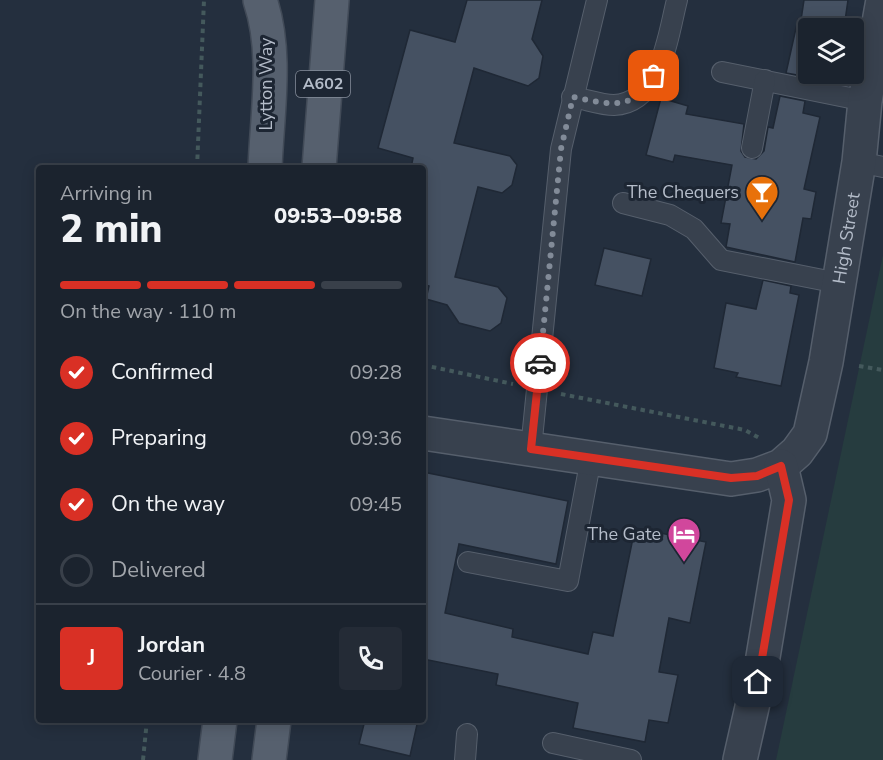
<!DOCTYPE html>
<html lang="en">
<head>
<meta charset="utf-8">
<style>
  :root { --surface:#1b232e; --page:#242b36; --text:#f1f3f6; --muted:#a0a4aa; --line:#39404a; --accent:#d93025 }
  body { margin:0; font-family:"Nunito Sans",sans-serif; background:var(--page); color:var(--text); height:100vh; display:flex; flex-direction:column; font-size:22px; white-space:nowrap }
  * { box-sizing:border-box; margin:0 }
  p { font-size:20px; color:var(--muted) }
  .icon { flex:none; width:33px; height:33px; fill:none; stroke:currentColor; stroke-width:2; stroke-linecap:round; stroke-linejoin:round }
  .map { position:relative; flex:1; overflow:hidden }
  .panel { position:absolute; left:36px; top:165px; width:390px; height:558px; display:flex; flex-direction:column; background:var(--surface); border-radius:6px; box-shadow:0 3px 15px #0003,0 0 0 2px var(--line) }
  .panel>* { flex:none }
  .fabs { position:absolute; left:798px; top:18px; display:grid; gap:12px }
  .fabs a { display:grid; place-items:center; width:66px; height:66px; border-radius:6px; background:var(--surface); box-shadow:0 3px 15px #0003,0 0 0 2px var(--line); font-size:30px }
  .pin { position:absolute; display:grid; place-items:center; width:51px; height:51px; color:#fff; margin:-26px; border-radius:12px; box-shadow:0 3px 9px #0006 }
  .courier { position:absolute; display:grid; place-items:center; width:60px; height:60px; margin:-30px; border:4px solid #d93025; border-radius:50%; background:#fff; color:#222; box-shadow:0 2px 8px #0007 }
  .overview em { font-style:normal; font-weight:800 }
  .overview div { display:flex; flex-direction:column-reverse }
  .overview { display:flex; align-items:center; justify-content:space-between; height:102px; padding:0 24px }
  h1 { font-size:39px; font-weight:800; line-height:45px }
  .bar { display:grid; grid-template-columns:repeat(4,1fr); gap:9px 6px; align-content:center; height:72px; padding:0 24px }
  .bar i { height:8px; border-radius:4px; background:var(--line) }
  .bar .on { background:var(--accent) }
  .bar p { grid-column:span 4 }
  .line { display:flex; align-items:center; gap:15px; padding:0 24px; border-top:2px solid var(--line) }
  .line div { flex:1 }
  .round { display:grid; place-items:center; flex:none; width:63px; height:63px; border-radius:6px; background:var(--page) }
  ol { padding:0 24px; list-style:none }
  li { display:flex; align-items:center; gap:18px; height:66px }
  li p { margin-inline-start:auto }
  li .icon { padding:6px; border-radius:50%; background:var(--accent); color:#fff; stroke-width:4 }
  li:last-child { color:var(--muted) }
  li i { width:33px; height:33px; border:3px solid var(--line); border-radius:50% }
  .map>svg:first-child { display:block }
  .green { fill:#263c3f }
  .building { fill:#455162; stroke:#1f2835; stroke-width:1.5 }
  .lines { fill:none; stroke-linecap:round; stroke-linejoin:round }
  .service-casing { stroke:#565f6c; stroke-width:22 }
  .minor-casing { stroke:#565f6c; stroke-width:36 }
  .primary-casing { stroke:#414a57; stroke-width:36 }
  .path { stroke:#44595c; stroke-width:4; stroke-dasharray:4.5 4.5; stroke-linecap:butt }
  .service { stroke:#38414e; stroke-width:20 }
  .minor { stroke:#38414e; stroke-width:33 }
  .primary { stroke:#56606e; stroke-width:33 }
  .done { stroke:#828b98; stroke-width:6; stroke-dasharray:0 10.8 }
  .route { stroke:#d93025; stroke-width:8 }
  .labels { text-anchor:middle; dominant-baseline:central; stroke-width:6; stroke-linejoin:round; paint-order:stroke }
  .shield { fill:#1d2633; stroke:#878f9c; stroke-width:1.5 }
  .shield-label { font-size:16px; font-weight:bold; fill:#b4bcc9 }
  .street-label { font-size:18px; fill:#b4bcc9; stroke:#1d2633 }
  .poi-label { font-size:18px; fill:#b4bcc9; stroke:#1d2633; text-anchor:end }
</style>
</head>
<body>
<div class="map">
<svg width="883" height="760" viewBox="0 0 883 760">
  <rect width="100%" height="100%" fill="#242f3e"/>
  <path class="green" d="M883 255V760H776Z"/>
  <g class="building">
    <path d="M467 0H542L532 39 543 56 539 78 528 86 474 68 454 143 510 156 517 165 512 185 502 193 478 187 455 277 498 287 507 298 501 323 490 331 459 323 447 305 426 299 429 286 423 284V168H411L413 158 378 148 410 30 455 42Z"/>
    <path d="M804 0H848L844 28H808V77L786 73 798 19 801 20Z"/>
    <path d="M780 96 805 101 803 113 820 117 804 189 816 192 811 219 803 218 795 262 726 247 730 224 721 223 732 165 675 155 673 162 646 155 661 98 688 106 686 114 744 124 741 151 745 157 756 159 764 151 768 127 773 128Z"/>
    <path d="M604 248 651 259 642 296 595 285Z"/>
    <path d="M763 280 791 286 790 293 799 295 781 386 736 377 738 373 714 368 726 303 756 309Z"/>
    <path d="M423 472 568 501 556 564 459 544 445 613 513 629 512 637 588 654 593 632 613 636 635 528 706 542 690 623 669 618 659 672 678 675 668 723 649 720 645 742 573 728 578 703 496 685 498 674 423 659Z"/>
    <path d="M365 720H418L410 756 359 744Z"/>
  </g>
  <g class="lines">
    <g class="service-casing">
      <g id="service">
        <path d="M722 72 865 101"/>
        <path d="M572 97C585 99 601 105 614 105 661 103 668 35 677 0"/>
        <path d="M752 148 765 80"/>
        <path d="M859 162 883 167"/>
        <path d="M623 203 670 215 694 229 721 260 838 283"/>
        <path d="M531 449 561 149 597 0"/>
        <path d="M468 562 568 581 591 458"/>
        <path d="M553 743 631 760"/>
        <path d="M465 760 467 734"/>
      </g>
    </g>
    <g class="minor-casing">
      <g id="minor">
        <path id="s1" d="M423 433 731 479 757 475 781 466 797 452 810 434 826 362 859 162 865 101 883 0"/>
        <path d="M740 760 762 663 789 500 781 466"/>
      </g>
    </g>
    <g class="primary-casing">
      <g id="primary">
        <path d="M260 0C278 52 267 114 265 168"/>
        <path d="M319 168 332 0"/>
        <path d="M215 760 220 720"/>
        <path d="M269 760 274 720"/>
      </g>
    </g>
    <g class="path">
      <path d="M197 168 204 0"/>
      <path d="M423 365 513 384"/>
      <path d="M859 366 883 370"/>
      <path d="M561 394 745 430 761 439"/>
      <path d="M143 760 147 720"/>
    </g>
    <use href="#service" class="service"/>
    <use href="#minor" class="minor"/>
    <use href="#primary" class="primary"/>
  </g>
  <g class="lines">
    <path class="done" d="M540 363 561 149 573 97C608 104 632 113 654 76"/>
    <path class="route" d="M540 363 531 449 731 478 757 476 781 466 789 500 758 682"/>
  </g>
  <defs>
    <g id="bar-pin" transform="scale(1.725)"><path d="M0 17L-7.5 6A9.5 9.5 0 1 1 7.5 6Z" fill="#e8710a" stroke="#1d2633"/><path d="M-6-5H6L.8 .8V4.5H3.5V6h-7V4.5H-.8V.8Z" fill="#fff"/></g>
    <g id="hotel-pin" transform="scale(1.725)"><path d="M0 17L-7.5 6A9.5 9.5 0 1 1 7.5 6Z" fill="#d1479c" stroke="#1d2633"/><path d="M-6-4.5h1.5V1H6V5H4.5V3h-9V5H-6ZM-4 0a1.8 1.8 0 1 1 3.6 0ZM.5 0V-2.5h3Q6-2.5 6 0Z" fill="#fff"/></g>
  </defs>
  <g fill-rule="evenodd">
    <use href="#bar-pin" x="762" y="192"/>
    <use href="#hotel-pin" x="684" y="534"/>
  </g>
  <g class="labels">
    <rect class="shield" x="296" y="71" width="54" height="26" rx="4.5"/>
    <g class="shield-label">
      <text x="323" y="84">A602</text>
    </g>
    <g class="street-label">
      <text transform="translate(266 84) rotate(-90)">Lytton Way</text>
      <text stroke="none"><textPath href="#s1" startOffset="606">High Street</textPath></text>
    </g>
    <g class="poi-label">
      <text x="739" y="192">The Chequers</text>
      <text x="661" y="534">The Gate</text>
    </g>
  </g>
</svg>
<div class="fabs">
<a><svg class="icon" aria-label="layers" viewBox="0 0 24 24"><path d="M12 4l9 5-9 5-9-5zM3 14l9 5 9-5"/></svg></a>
</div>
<div class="pin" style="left:654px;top:76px;background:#ea580c"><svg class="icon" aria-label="bag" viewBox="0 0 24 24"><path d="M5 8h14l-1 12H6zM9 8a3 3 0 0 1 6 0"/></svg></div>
<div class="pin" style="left:758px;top:682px;background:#1f2937"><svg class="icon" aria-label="home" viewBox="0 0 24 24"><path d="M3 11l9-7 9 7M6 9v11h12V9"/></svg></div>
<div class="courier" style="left:540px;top:363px"><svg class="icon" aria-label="car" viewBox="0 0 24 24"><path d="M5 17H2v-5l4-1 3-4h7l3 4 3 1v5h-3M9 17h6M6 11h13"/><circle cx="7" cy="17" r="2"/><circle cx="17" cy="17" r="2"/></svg></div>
<section class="panel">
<div class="overview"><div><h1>2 min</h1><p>Arriving in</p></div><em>09:53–09:58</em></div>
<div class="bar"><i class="on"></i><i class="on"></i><i class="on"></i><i></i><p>On the way · 110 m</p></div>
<ol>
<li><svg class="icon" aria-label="check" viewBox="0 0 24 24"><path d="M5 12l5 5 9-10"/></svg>Confirmed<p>09:28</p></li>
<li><svg class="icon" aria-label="check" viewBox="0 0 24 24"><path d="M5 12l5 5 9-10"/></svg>Preparing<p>09:36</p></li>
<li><svg class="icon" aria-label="check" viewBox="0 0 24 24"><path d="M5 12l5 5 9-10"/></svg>On the way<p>09:45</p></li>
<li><i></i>Delivered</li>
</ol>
<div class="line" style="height:108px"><b class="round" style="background:var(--accent);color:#fff">J</b><div><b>Jordan</b><p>Courier · 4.8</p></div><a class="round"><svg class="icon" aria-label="phone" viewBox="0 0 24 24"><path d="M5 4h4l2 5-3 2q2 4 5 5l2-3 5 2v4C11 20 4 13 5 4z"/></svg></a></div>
</section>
</div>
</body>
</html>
